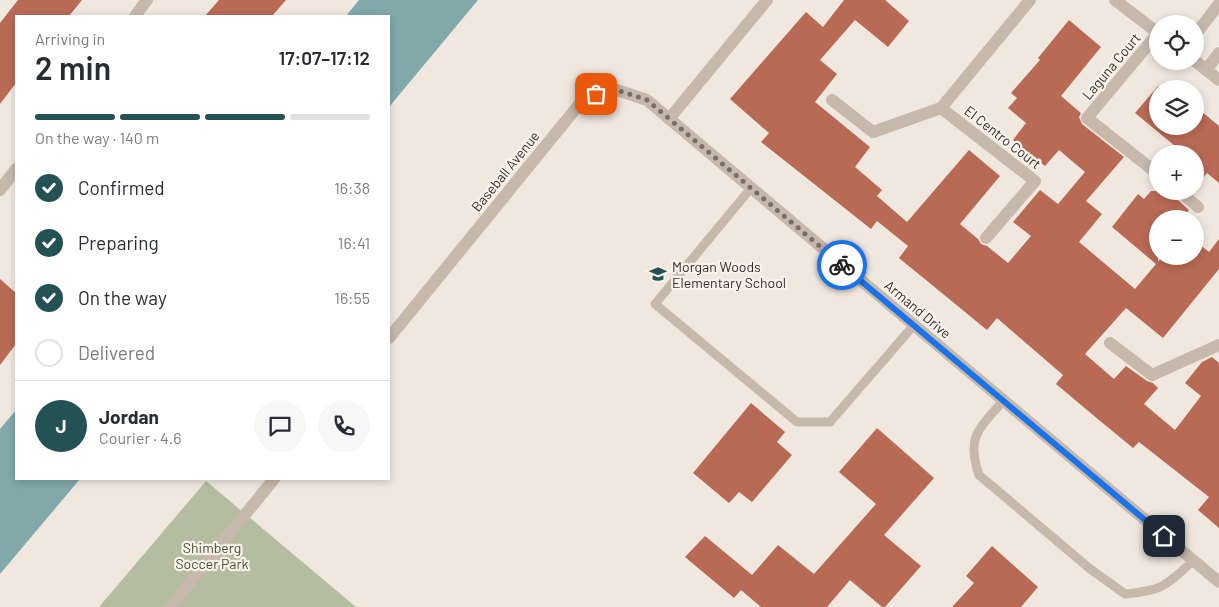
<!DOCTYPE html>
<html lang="en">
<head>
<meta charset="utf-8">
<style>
  :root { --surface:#fff; --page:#f7f7f7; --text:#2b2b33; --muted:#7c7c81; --line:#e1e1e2; --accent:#245153 }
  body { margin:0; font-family:Barlow,sans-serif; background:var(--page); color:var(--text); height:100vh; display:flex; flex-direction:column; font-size:19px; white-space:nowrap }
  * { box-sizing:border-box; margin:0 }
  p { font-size:16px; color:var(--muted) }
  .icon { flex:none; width:28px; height:28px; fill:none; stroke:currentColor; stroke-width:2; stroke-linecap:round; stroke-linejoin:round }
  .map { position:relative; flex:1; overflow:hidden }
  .drawer { position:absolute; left:15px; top:15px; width:375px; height:465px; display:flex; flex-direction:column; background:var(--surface); border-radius:0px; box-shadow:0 2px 8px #0003 }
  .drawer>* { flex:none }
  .controls { position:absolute; left:1149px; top:15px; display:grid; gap:10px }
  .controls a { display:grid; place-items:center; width:55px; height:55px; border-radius:50%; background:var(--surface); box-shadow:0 2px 8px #0003; font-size:25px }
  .pin { position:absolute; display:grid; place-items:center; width:42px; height:42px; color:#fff; margin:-21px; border-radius:10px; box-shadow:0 2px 8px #0006 }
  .courier { position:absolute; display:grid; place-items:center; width:50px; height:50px; margin:-25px; border:4px solid #1a73e8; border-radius:50%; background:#fff; color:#222; box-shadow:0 1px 6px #0007 }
  .overview em { font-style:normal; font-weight:600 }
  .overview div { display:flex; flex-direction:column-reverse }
  .overview { display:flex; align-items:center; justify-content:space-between; height:85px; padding:0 20px }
  h1 { font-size:32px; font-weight:600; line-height:38px }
  .bar { display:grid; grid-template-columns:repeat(4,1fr); gap:8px 5px; align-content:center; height:60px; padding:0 20px }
  .bar i { height:6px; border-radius:4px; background:var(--line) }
  .bar .on { background:var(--accent) }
  .bar p { grid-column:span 4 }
  .line { display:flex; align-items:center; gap:12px; padding:0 20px; border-top:1px solid var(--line) }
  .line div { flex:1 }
  .round { display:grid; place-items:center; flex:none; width:52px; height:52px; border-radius:26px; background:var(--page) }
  ol { padding:0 20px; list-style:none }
  li { display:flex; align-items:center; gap:15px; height:55px }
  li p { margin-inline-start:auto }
  li .icon { padding:5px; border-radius:50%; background:var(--accent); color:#fff; stroke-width:4 }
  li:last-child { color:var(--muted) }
  li i { width:28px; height:28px; border:2px solid var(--line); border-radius:50% }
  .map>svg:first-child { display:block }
  .green { fill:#b4bda0 }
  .water { fill:#81a9aa }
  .building { fill:#b86a55 }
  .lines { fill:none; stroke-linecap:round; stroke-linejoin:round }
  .lane { stroke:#c7b8ac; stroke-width:9 }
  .street { stroke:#c7b8ac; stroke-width:12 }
  .done { stroke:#776e69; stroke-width:5; stroke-dasharray:0 9 }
  .route { stroke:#1a73e8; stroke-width:6 }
  .labels { text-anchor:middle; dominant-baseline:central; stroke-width:4.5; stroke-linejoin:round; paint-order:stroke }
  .street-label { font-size:14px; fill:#362d2a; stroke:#f8f2eb }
  .poi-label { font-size:14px; fill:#362d2a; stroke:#f8f2eb; text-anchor:start }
  .park-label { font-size:14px; fill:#465131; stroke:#f8f2eb }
</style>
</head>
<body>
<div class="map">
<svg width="1219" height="607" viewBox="0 0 1219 607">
  <rect width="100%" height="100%" fill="#f0e8df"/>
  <path class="green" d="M206 481 356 607H99Z"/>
  <g class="water">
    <path d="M359 0H478L389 107V16H346Z"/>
    <path d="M16 410V479H80L0 574V429Z"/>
  </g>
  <g class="building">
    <path d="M18 0H82L69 16H16V83L0 104V23Z"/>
    <path d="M219 0H286L272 16H205Z"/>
    <path d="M844 0H885L909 21 888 47 855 20 820 60 837 74 815 102 870 147 855 167 882 190 877 196 907 222 969 150 1000 176 960 224 978 239 981 244 987 246 1008 263 1031 236 1013 222 1040 190 1058 204 1085 172 1059 150 1045 166 1013 140 1026 123 1008 108 1017 98 1011 93 1040 60 1038 58 1069 20 1101 47 1061 96 1081 113 1079 117 1082 124 1124 157 1086 201 1102 214 1079 242 1135 289 1156 264 1112 227 1138 194 1144 199 1151 191H1168L1189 210 1182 219H1158V262L1162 256H1195V241L1209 252 1219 239V269L1163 338 1126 308 1085 354 1114 379 1126 366 1147 381 1153 383 1158 388 1144 404 1175 430 1201 396 1185 383 1202 362 1212 357 1219 363V528L1198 510 1209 497 1139 442 1133 448 1099 420 1056 384 1063 375 997 318 987 330 899 258 908 246 877 221 871 229 761 142 769 133 730 99 806 12 823 27Z"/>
    <path d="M1158 86V126H1195V106L1219 126V183L1207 173 1195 187V154H1169L1175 146 1135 113Z"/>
    <path d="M0 279 16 293V344L0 365Z"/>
    <path d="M751 403 785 432 777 442 792 455 752 502 739 492 729 503 693 473Z"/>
    <path d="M877 428 934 478 884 535 921 566 885 607H882L850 580 827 607H761L741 590 734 598 685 557 705 536 752 575 778 545 814 574 876 504 839 472Z"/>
    <path d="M992 546 1038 587 1021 607H952L974 583 966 576Z"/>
  </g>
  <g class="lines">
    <g class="lane">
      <path d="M751 188 655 304 797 422H830L914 325"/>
      <path d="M1003 401C979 429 966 436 979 475L1089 568 1125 594C1164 590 1165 586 1193 561"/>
    </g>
    <g class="street">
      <path d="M1115 0 1158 33"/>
      <path d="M135 16 147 0"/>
      <path d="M1158 33 1087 118 1158 174"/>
      <path d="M1195 35 1219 4"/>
      <path d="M1195 61 1219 80"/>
      <path d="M1206 70 1219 53"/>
      <path d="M832 100 873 132 941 108 1030 0"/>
      <path d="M941 108 1035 181 986 238"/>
      <path d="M669 119 767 0"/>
      <path d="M0 190 16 169"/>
      <path d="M1179 191 1198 207"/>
      <path d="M389 338 582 101 611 88 647 100 1219 582"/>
      <path d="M1110 343 1152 375 1219 345"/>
      <path d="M170 607 274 479"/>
    </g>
  </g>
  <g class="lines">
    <path class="done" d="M596 94 611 88 647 100 842 265"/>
    <path class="route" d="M842 265 1164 536"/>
  </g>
  <defs>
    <g id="school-bare" transform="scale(1.35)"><path d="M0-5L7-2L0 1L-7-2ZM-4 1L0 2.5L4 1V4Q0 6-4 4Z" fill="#245153" stroke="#f8f2eb" stroke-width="2.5" paint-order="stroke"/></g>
  </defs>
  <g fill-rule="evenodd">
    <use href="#school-bare" x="658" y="274"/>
  </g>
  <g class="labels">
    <g class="street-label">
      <text transform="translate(1111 66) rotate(-50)">Laguna Court</text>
      <text transform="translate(1003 137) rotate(38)">El Centro Court</text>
      <text transform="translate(505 171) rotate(-51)">Baseball Avenue</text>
      <text transform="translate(918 309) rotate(40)">Armand Drive</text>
    </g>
    <g class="poi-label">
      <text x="672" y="266">Morgan Woods<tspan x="672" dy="16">Elementary School</tspan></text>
    </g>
    <g class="park-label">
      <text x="212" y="547">Shimberg<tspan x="212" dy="16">Soccer Park</tspan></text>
    </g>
  </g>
</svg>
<div class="controls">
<a><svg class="icon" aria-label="locate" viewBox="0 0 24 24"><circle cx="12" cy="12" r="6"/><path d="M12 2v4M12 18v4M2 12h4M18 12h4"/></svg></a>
<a><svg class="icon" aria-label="layers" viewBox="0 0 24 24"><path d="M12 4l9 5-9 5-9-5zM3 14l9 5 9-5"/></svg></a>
<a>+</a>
<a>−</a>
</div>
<div class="pin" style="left:596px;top:94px;background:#ea580c"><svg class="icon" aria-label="bag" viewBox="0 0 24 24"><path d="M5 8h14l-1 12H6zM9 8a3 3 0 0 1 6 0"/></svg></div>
<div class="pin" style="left:1164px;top:536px;background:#1f2937"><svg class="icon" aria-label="home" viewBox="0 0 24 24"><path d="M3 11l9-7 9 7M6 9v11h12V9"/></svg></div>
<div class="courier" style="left:842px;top:265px"><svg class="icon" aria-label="bike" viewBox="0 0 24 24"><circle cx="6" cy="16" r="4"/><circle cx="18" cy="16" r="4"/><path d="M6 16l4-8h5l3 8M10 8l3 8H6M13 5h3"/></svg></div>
<section class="drawer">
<div class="overview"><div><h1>2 min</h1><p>Arriving in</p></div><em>17:07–17:12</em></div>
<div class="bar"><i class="on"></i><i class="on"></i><i class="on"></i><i></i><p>On the way · 140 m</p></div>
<ol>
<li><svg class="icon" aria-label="check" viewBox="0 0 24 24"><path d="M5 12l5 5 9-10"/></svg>Confirmed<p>16:38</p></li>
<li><svg class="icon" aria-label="check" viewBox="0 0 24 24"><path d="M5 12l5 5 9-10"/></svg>Preparing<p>16:41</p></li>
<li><svg class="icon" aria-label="check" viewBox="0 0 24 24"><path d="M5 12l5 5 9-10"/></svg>On the way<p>16:55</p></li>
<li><i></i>Delivered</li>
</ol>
<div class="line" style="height:90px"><b class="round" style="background:var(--accent);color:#fff">J</b><div><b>Jordan</b><p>Courier · 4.6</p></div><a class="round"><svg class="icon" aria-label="chat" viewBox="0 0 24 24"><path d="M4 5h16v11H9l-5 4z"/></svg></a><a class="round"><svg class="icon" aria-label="phone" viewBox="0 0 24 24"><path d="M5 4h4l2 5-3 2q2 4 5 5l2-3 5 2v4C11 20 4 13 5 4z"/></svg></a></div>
</section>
</div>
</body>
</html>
